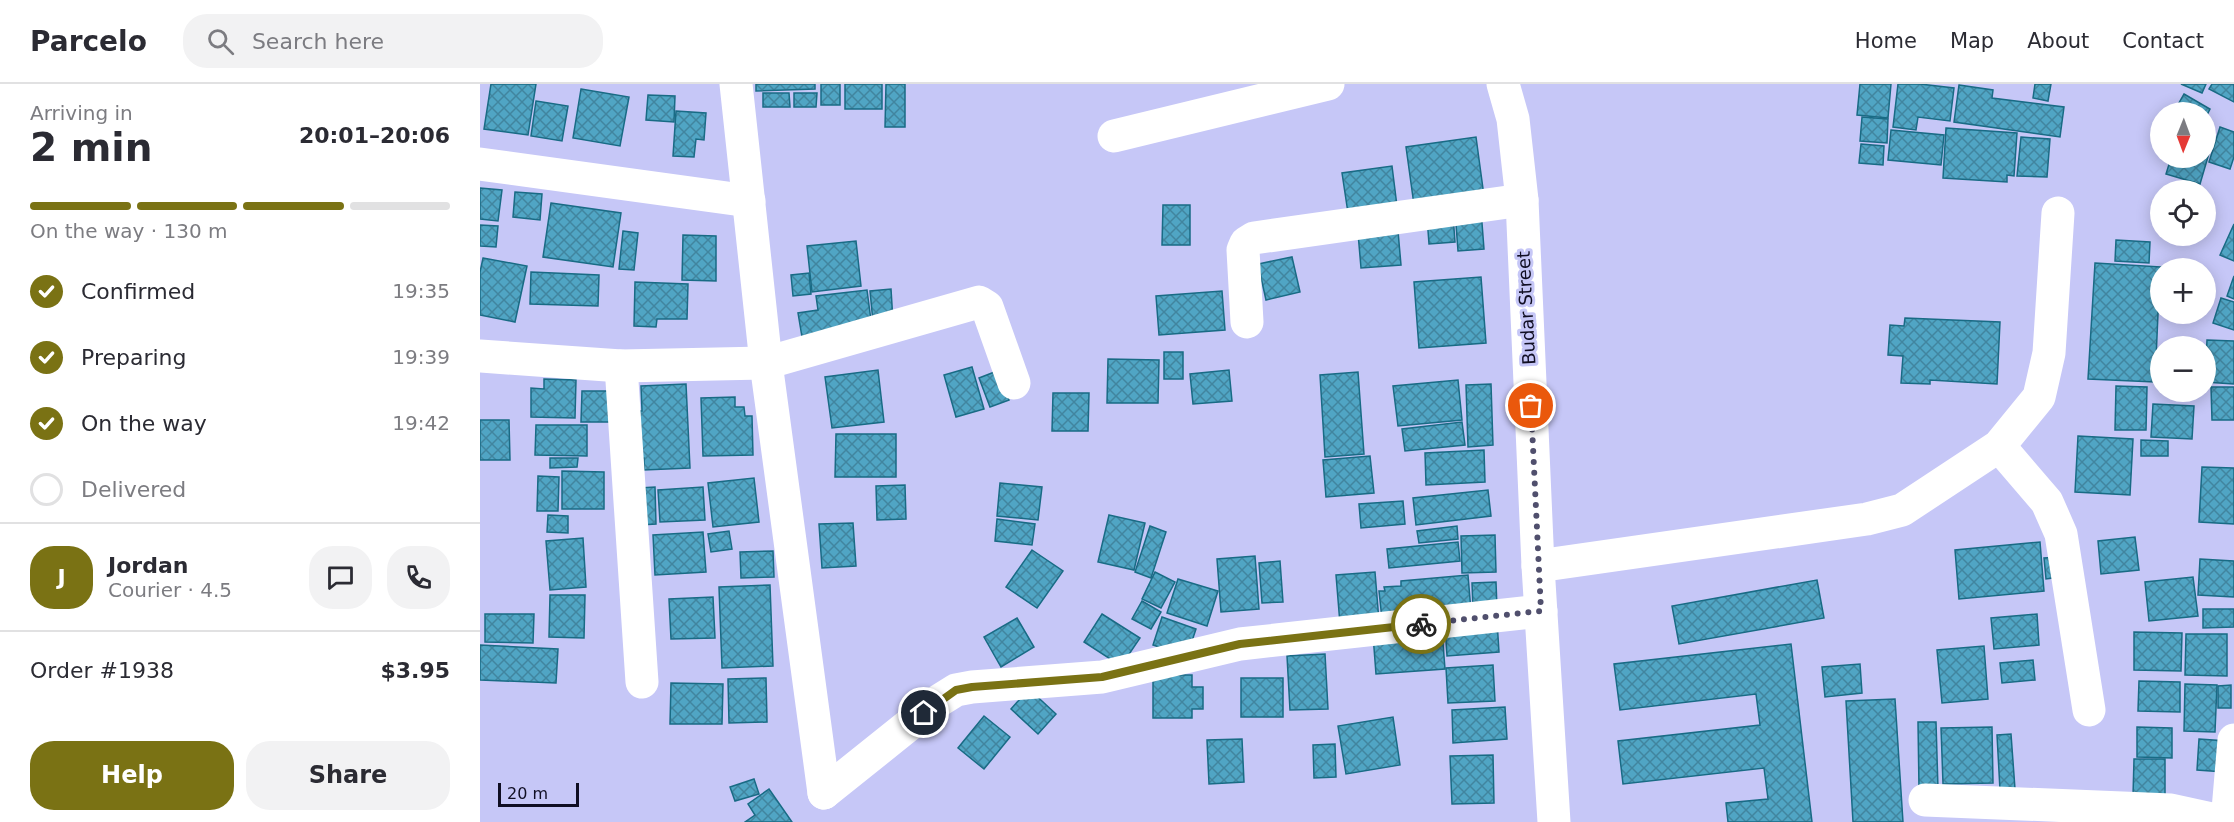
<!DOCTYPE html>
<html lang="en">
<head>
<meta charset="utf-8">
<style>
  :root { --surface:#fff; --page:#f2f2f3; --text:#2b2b33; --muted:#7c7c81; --line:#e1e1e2; --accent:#7a7214 }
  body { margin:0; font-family:"DejaVu Sans",sans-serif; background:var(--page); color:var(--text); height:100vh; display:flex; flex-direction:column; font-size:22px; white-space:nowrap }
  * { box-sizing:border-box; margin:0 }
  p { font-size:20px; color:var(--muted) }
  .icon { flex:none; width:33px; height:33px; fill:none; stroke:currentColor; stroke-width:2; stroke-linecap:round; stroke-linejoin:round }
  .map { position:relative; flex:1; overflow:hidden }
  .sheet { display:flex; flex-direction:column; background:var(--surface); width:480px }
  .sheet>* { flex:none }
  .needle { width:39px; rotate:181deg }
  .controls { position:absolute; left:1670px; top:18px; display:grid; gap:12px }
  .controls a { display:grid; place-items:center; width:66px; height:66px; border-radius:50%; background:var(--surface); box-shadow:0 3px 15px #0003; font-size:30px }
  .scale { position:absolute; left:18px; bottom:15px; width:81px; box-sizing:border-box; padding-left:6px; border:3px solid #100e23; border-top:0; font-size:16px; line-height:21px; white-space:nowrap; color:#100e23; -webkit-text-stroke:4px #c6c7f7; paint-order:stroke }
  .pin { position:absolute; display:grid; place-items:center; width:51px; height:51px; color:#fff; margin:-26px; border:3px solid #fff; border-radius:50%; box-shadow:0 2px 6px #0007 }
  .courier { position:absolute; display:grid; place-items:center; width:60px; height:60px; margin:-30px; border:4px solid #7a7214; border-radius:50%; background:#fff; color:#222; box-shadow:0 2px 8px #0007 }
  .head em { font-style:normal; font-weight:700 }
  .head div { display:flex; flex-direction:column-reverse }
  .head { display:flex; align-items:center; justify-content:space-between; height:102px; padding:0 30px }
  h1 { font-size:39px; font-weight:700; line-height:45px }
  .bar { display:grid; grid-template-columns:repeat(4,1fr); gap:9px 6px; align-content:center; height:72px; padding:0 30px }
  .bar i { height:8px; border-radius:4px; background:var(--line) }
  .bar .selected { background:var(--accent) }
  .bar p { grid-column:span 4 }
  .line { display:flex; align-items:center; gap:15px; padding:0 30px; border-top:2px solid var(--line) }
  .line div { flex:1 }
  .round { display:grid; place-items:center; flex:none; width:63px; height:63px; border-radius:24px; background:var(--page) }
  ol { padding:0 30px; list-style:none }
  li { display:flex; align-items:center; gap:18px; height:66px }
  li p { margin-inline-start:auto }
  li .icon { padding:6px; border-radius:50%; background:var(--accent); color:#fff; stroke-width:4 }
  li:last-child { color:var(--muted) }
  li i { width:33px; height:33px; border:3px solid var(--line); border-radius:50% }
  .action { display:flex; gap:12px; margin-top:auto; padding:12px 30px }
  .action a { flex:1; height:69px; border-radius:24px; background:var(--accent); color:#fff; font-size:24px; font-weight:700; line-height:69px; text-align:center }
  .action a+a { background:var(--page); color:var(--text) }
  header { display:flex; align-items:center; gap:36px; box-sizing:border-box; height:84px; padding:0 30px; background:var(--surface); border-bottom:2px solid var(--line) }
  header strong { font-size:28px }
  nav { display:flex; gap:33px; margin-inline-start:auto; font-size:21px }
  .search { width:420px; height:54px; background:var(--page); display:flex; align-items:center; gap:15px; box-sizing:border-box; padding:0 21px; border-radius:24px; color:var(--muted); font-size:22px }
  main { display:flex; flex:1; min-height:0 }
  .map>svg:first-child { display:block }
  .building { fill:url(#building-cross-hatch); stroke:#196b85; stroke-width:1.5 }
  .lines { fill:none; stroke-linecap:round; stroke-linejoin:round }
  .minor { stroke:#fff; stroke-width:33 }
  .major { stroke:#fff; stroke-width:33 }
  .done { stroke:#504f6d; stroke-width:6; stroke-dasharray:0 10.8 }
  .route { stroke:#7a7214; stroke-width:8 }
  .labels { text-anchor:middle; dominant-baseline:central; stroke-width:6; stroke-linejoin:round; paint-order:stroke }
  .street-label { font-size:18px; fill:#100e23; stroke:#c6c7f7 }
</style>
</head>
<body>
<header>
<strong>Parcelo</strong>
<div class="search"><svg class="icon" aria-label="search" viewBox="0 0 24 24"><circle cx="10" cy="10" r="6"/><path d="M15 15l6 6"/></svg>Search here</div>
<nav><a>Home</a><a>Map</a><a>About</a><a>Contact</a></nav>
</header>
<main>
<section class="sheet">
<div class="head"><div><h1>2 min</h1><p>Arriving in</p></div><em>20:01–20:06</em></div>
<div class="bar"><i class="selected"></i><i class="selected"></i><i class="selected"></i><i></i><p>On the way · 130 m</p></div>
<ol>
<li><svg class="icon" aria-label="check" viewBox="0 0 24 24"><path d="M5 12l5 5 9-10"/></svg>Confirmed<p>19:35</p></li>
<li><svg class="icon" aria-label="check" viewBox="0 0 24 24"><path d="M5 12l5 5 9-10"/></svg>Preparing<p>19:39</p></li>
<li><svg class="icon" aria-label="check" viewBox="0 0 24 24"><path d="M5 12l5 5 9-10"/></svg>On the way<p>19:42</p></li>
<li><i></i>Delivered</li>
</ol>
<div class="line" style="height:108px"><b class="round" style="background:var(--accent);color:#fff">J</b><div><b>Jordan</b><p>Courier · 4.5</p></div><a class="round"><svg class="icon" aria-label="chat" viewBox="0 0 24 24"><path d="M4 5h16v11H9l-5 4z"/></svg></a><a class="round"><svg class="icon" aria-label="phone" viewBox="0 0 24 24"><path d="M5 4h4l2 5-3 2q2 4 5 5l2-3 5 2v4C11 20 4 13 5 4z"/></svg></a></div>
<div class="line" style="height:78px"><div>Order #1938</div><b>$3.95</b></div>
<div class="action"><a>Help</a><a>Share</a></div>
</section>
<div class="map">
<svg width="1754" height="738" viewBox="0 0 1754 738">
  <defs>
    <pattern id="building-cross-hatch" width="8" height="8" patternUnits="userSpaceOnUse" patternTransform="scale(1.5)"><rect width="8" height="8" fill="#50a5c4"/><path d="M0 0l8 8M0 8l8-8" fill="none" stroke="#41859f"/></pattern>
  </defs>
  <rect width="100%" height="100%" fill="#c6c7f7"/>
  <g class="building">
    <path d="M11 0H56L48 51 4 45Z"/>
    <path d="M276 0H335V5L276 7Z"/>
    <rect x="341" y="0" width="19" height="21"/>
    <rect x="365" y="0" width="37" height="25"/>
    <path d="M406 0H425V43H405Z"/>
    <path d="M1380 0H1411L1408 34 1377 31Z"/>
    <path d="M1418 0H1440L1474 4 1470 37 1438 33 1436 46 1413 43Z"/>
    <path d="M1555 0H1571L1568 17 1553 14Z"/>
    <path d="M1701 0H1726L1722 9Z"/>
    <path d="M1732 0H1754V18L1729 5Z"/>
    <path d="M1479 1 1513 6 1512 14 1584 23 1580 53 1474 38Z"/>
    <path d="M101 5 149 13 140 62 93 54Z"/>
    <path d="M283 9H309L310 23H283Z"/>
    <path d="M314 9H337L336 23H314Z"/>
    <path d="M1704 10 1730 25 1725 35V28H1699L1695 26Z"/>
    <path d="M168 11 195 12 194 38 166 36Z"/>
    <path d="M56 17 88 22 82 57 51 52Z"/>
    <path d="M196 27 226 29 224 56 216 55 214 73 193 72Z"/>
    <path d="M1382 33 1408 35 1407 59 1380 57Z"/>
    <path d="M1740 43 1754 48V73L1750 85 1729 78Z"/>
    <path d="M1466 44 1537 49 1534 92 1527 91V98L1463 94Z"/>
    <path d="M1411 46 1464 51 1461 81 1408 76Z"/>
    <path d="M996 53 1004 112 934 121 926 63Z"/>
    <path d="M1541 53 1570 55 1567 93 1537 92Z"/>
    <path d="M1725 57 1732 59 1720 100 1686 90 1691 74H1725Z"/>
    <path d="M1381 60 1404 62 1403 81 1379 79Z"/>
    <path d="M912 82 917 122 868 129 862 89Z"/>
    <path d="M0 104 22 106 18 137 0 135Z"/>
    <path d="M35 108 62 110 60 136 33 133Z"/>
    <path d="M71 119 141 129 133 183 63 173Z"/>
    <path d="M683 121H710V161H682Z"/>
    <path d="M1001 126 1004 165 978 167 975 127Z"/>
    <path d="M973 131 975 158 949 160 947 133Z"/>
    <path d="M1754 140V177L1740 171Z"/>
    <path d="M0 141 18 142 16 163 0 162Z"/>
    <path d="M143 147 158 149 154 186 139 185Z"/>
    <path d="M918 147 921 181 881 184 878 149Z"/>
    <path d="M203 151 236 152V197L202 196Z"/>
    <path d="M1636 156 1670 158 1669 179 1635 177Z"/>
    <path d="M376 157 381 202 332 208 327 162Z"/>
    <path d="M812 173 820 208 786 216 778 180Z"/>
    <path d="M3 174 47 182 35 238 0 231V188Z"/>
    <path d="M1615 179 1682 183 1680 184 1675 298 1608 295Z"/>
    <path d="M51 188 119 191 118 222 50 220Z"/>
    <path d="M329 189 331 210 313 212 311 191Z"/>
    <path d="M1754 192V215L1747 212Z"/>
    <path d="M1001 193 1006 259 939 264 934 198Z"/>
    <path d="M155 198 208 200 207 235H177L176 243 154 242Z"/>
    <path d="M411 205 413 237 393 238 390 207Z"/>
    <path d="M387 206 392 244 322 253 318 229 338 226 336 212Z"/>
    <path d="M742 207 745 246 679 251 676 212Z"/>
    <path d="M1741 214 1754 218V246L1733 239Z"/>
    <path d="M1425 234 1520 238 1517 300 1450 296V300L1421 299 1423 272 1408 271 1410 241 1424 242Z"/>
    <path d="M1727 256 1754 257V300L1725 298Z"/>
    <rect x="684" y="268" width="19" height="27"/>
    <path d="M628 275 679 276 678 319H627Z"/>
    <path d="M492 283 504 325 476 333 464 291Z"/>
    <path d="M398 286 404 338 352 344 345 293Z"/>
    <path d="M749 286 752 317 713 320 710 290Z"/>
    <path d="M517 287 529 316 510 323 499 294Z"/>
    <path d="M878 288 884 370 845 373 840 291Z"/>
    <path d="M64 295 96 296 95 334 51 333V304L64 305Z"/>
    <path d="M978 296 982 336 918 342 913 302Z"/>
    <path d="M206 300 210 384 164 386V374L151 375 149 327H162L161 302Z"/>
    <path d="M1011 300 1013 361 988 363 986 301Z"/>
    <path d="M1636 302 1667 303 1666 346H1635Z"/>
    <path d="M1731 303H1754V336H1732Z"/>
    <path d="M102 307H132V338H101Z"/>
    <path d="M573 309H609L608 347H572Z"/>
    <path d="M255 313V323H264L265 332H272L273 371 223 372 221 314Z"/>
    <path d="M1673 320 1714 322 1712 355 1671 353Z"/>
    <path d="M0 336H29L30 376H0Z"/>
    <path d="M982 338 985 361 925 367 922 345Z"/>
    <path d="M56 341H107V372L55 371Z"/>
    <path d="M356 350H416V393H355Z"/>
    <path d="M1598 352 1653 355 1650 411 1595 408Z"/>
    <path d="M1661 356 1688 357V372H1661Z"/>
    <path d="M1004 366 1005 398 946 401 945 369Z"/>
    <path d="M890 372 894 409 846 413 843 376Z"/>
    <path d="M70 374H98L97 383 70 384Z"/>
    <path d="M1722 383 1754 384V440L1719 438Z"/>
    <path d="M82 387 124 388V425H82Z"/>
    <path d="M58 392 79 393 78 427H57Z"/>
    <path d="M274 394 279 438 233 443 228 399Z"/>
    <path d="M520 399 562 403 558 436 517 432Z"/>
    <path d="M425 401 426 435 397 436 396 402Z"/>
    <path d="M175 403 176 440 160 441 159 404Z"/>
    <path d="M223 403 225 436 180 438 178 406Z"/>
    <path d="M1008 406 1011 432 936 441 933 414Z"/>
    <path d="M923 417 925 440 881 444 879 420Z"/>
    <path d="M68 431 88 432V449L67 448Z"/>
    <path d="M629 431 665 439 654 486 618 478Z"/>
    <path d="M517 435 555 440 552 461 515 457Z"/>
    <path d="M373 439 376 482 342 484 339 440Z"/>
    <path d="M670 442 686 448 671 494 655 488Z"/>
    <path d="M977 442 978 455 939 459 937 447Z"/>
    <path d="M249 447 252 465 231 468 228 450Z"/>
    <path d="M223 448 226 488 175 491 173 451Z"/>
    <path d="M1015 451 1016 488 982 489 981 452Z"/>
    <path d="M1655 453 1659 486 1621 490 1618 457Z"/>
    <path d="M103 454 106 503 70 506 66 457Z"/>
    <path d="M978 458 980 477 909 484 907 465Z"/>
    <path d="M1560 458 1564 507 1479 515 1475 466Z"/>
    <path d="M552 466 583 487 557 524 526 503Z"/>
    <path d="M293 467 294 493 261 494 260 468Z"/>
    <path d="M775 472 779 525 741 528 737 475Z"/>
    <path d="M1579 473 1580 493 1566 495 1564 474Z"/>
    <path d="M1720 475 1754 477V513L1718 511Z"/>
    <path d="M800 477 803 518 782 519 779 479Z"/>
    <path d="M675 488 695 498 681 524 662 515Z"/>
    <path d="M895 488 899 537 860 540 856 491Z"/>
    <path d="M988 491 991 527 902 535 899 507H905L904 503 921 502V497Z"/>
    <path d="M1713 493 1718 532 1669 537 1665 498Z"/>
    <path d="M698 495 738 507 727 542 687 529Z"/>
    <path d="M1337 496 1344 534 1199 560 1192 522Z"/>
    <path d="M1016 498 1017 524 993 525 992 499Z"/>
    <path d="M290 501 293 582 242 584 239 503Z"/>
    <path d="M70 511H105L104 554 69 553Z"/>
    <path d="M233 513 235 554 191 555 189 515Z"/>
    <path d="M662 517 681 528 671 545 652 535Z"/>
    <path d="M1723 525H1754V543L1723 544Z"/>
    <path d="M5 530H54L53 559 5 558Z"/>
    <path d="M622 530 660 554 641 582 604 558Z"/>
    <path d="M1557 530 1559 561 1514 565 1511 534Z"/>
    <path d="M682 533 716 545 707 572 673 561Z"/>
    <path d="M537 534 554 563 521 583 504 553Z"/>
    <path d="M1017 537 1019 568 967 572 965 541Z"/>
    <path d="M962 546 965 585 896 590 893 551Z"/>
    <path d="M1654 548 1702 549 1701 587 1654 586Z"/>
    <path d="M1706 550H1747V592L1705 591Z"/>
    <path d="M1311 560 1332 738H1248L1246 719 1288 715 1284 684 1143 700 1138 657 1280 641 1276 610 1140 626 1134 580Z"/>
    <path d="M0 561 78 565 76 599 0 596Z"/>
    <path d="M1504 562 1508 615 1462 619 1457 566Z"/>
    <path d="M845 570 848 625 810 626 807 572Z"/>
    <path d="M1553 576 1555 596 1522 599 1520 579Z"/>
    <path d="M1380 580 1382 609 1345 613 1342 583Z"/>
    <path d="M1013 581 1015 617 968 619 966 584Z"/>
    <path d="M673 591H712V603H723V625H712V634H673Z"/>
    <path d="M286 594 287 638 249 639 248 595Z"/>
    <rect x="761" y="594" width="42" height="39"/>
    <path d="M1659 597 1700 598V628L1658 627Z"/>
    <path d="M191 599 243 600 242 640H190Z"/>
    <path d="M1705 600 1737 601 1735 648 1704 647Z"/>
    <path d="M1751 601V624H1738V602Z"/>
    <path d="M549 605 576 630 558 650 531 625Z"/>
    <path d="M1415 615 1423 738H1373L1366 617Z"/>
    <path d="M1025 623 1027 655 973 659 972 626Z"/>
    <path d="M504 632 530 653 504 685 478 664Z"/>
    <path d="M913 633 920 681 866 690 858 642Z"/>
    <path d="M1438 638H1456L1458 705H1439Z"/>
    <path d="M1512 643 1513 699 1463 700 1461 644Z"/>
    <path d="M1657 643 1692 644V674L1657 673Z"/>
    <path d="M1531 650 1535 705 1520 706 1517 651Z"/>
    <path d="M762 655 764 698 729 700 727 656Z"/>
    <path d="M1719 655 1747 657 1744 688 1717 686Z"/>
    <path d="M855 660 856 693 834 694 833 661Z"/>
    <path d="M1013 671 1014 719 972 720 970 672Z"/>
    <path d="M1654 675H1685V713L1653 712Z"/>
    <path d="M274 695 279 710 255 717 250 703Z"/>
    <path d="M289 705 312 738H265L275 731 268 720Z"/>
  </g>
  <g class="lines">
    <g class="minor">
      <path d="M256 0 286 279 344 709"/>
      <path d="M634 52 848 0"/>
      <path d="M0 80 269 117"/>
      <path d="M767 238 763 166 766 159 774 154 1042 116"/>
      <path d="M0 272 141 282 286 279 499 218 507 223 534 299"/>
      <path d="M141 282 162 598"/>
      <path d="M1519 362 1567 418 1581 450 1609 626"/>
      <path d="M1058 482 1387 435 1422 426 1519 362 1559 313 1569 269 1578 129"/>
      <path d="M344 709 460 616 476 606 492 603 622 593 760 560 1061 527"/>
      <path d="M1445 716 1691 726 1746 738"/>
      <path d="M1747 738 1754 656"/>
    </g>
    <path class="major" d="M1023 0 1033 35 1042 116 1058 482 1074 738"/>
  </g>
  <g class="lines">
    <path class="done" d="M941 540 1061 527 1051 322"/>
    <path class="route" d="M444 629 476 606 492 603 622 593 760 560 941 540"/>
  </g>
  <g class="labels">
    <g class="street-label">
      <text transform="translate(1046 224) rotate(-93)">Budar Street</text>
    </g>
  </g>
</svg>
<div class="controls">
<a><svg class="needle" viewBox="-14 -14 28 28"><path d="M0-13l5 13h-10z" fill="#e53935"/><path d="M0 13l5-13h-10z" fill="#7c7c81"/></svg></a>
<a><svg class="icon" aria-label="locate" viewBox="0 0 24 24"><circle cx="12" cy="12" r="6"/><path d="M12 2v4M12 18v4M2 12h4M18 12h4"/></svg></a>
<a>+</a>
<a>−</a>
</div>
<div class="scale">20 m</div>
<div class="pin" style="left:1051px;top:322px;background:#ea580c"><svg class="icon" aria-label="bag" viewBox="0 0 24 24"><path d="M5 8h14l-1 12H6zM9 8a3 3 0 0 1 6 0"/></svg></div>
<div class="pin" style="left:444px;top:629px;background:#1f2937"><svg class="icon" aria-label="home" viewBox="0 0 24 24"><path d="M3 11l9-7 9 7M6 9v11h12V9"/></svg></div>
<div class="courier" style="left:941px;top:540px"><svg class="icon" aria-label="bike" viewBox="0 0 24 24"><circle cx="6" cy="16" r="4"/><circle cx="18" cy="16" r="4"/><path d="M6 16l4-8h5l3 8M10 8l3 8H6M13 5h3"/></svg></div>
</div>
</main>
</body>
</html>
